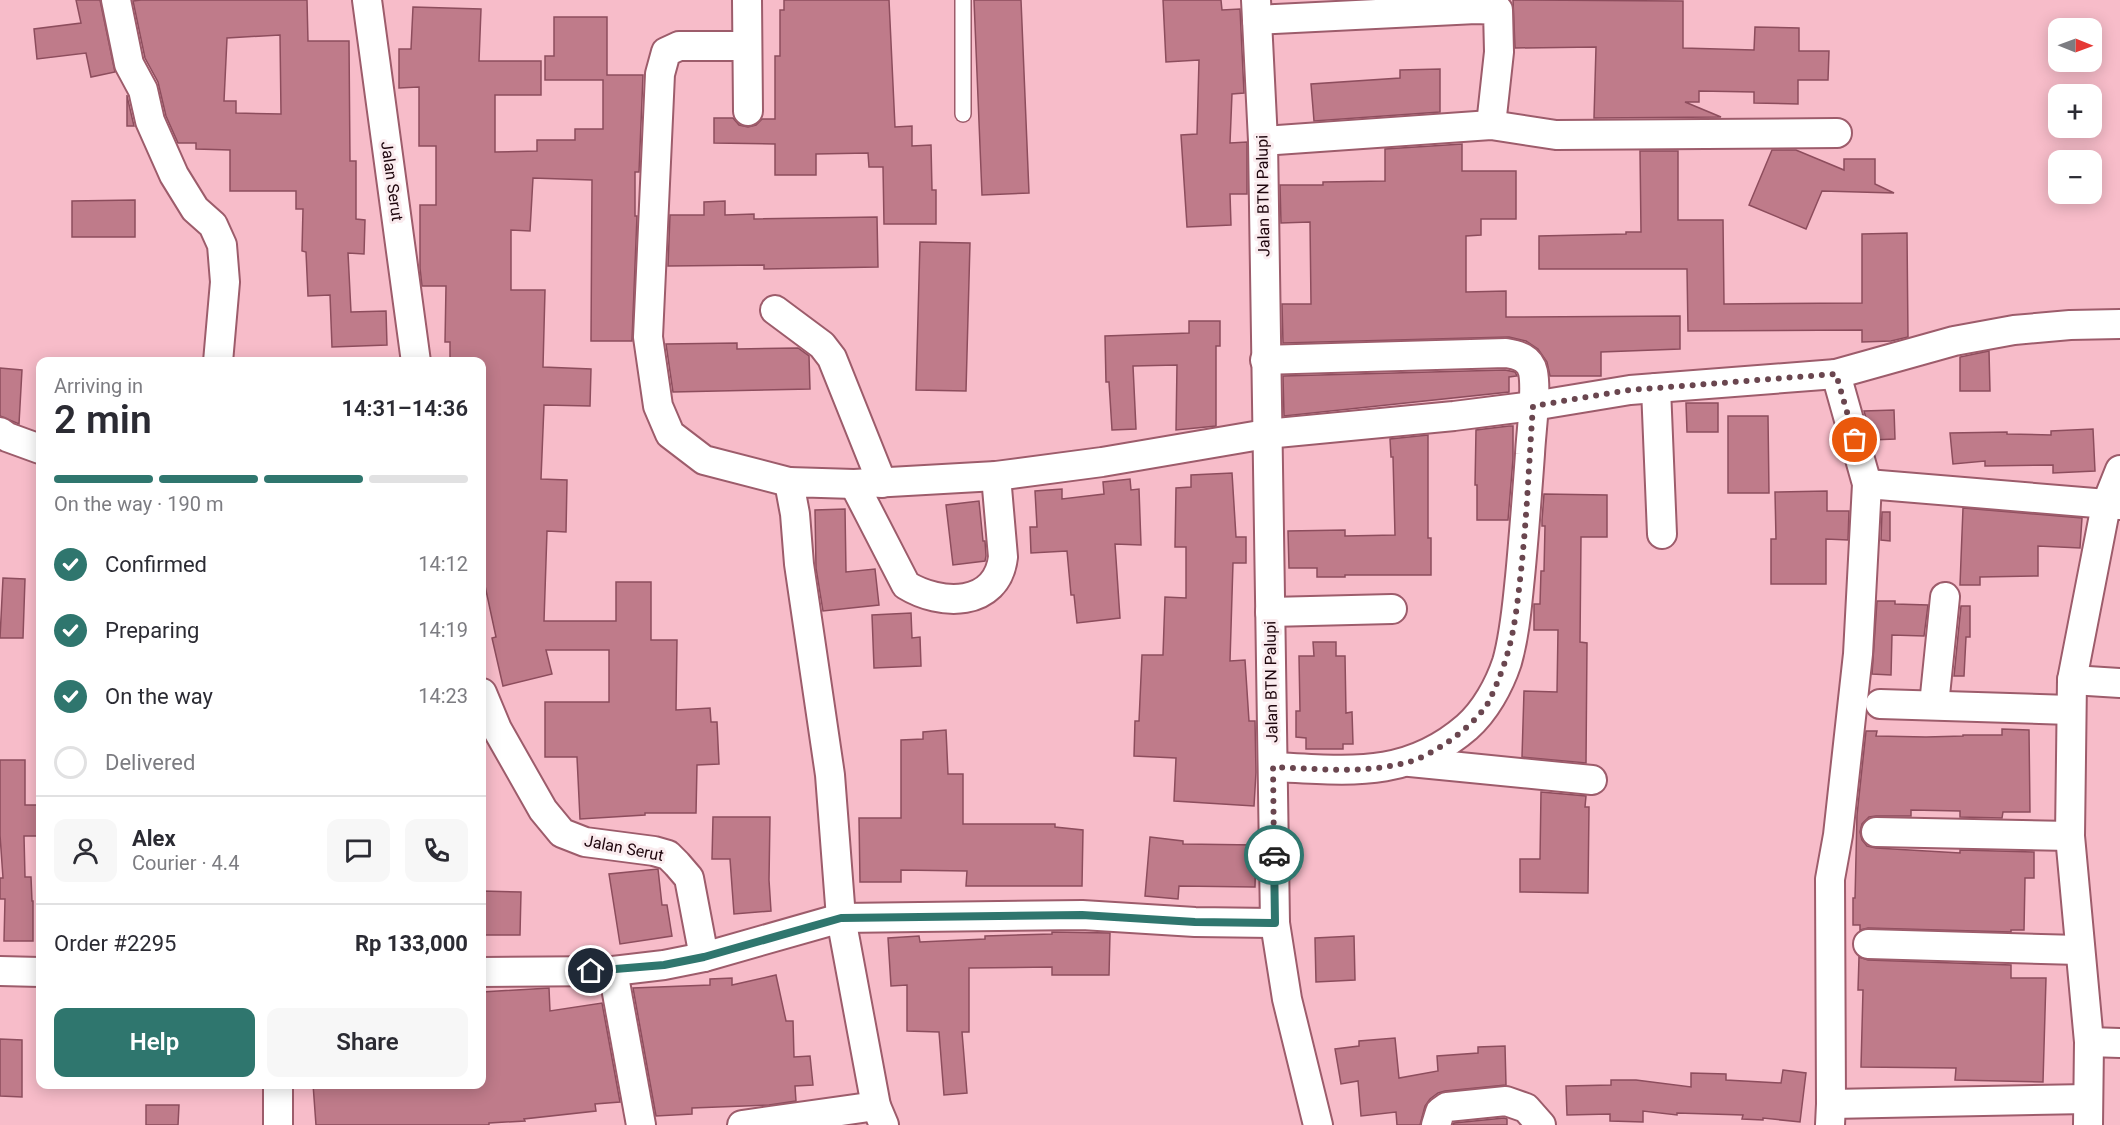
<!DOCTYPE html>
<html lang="en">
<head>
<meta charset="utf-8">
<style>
  :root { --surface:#fff; --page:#f7f7f7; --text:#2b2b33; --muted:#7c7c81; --line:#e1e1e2; --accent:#2f766e }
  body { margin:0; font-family:Roboto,sans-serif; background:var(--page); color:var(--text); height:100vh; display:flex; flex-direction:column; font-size:22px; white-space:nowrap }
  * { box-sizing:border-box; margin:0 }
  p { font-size:20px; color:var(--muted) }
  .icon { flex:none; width:33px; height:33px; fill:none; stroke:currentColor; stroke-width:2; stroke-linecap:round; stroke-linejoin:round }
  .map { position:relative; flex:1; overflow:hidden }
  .panel { position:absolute; left:36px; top:357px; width:450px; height:732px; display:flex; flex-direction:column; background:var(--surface); border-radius:12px; box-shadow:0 3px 15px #0003 }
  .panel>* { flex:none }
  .needle { width:39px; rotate:91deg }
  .tools { position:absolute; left:2048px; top:18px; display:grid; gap:12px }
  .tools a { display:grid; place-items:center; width:54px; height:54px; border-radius:12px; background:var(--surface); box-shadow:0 3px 15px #0003; font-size:30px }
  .pin { position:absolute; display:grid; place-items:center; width:51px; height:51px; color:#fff; margin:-26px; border:3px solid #fff; border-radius:50%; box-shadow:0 2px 6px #0007 }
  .courier { position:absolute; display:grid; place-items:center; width:60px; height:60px; margin:-30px; border:4px solid #2f766e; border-radius:50%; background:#fff; color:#222; box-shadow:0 2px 8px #0007 }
  .head em { font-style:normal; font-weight:600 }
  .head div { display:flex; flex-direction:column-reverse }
  .head { display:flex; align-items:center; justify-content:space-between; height:102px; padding:0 18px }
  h1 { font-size:39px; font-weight:600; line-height:45px }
  .bar { display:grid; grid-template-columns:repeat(4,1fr); gap:9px 6px; align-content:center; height:72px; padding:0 18px }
  .bar i { height:8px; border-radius:4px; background:var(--line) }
  .bar .selected { background:var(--accent) }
  .bar p { grid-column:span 4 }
  .line { display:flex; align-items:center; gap:15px; padding:0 18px; border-top:2px solid var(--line) }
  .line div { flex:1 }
  .round { display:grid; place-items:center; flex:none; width:63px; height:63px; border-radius:12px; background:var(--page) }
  ol { padding:0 18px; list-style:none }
  li { display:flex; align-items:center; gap:18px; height:66px }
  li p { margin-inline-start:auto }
  li .icon { padding:6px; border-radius:50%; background:var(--accent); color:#fff; stroke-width:4 }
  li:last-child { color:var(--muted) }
  li i { width:33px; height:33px; border:3px solid var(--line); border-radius:50% }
  .cta { display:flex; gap:12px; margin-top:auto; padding:12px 18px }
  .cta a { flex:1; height:69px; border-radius:12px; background:var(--accent); color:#fff; font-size:24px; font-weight:600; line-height:69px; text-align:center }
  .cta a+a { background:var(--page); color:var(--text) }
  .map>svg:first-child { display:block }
  .building { fill:#bf7b8a; stroke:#8d4d5d; stroke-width:1.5; fill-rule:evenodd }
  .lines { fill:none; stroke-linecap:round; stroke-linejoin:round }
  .lane-casing { stroke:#9d5c6b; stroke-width:18 }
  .street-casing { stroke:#9d5c6b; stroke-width:32 }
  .lane { stroke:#fff; stroke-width:15 }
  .street { stroke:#fff; stroke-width:28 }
  .done { stroke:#6a464f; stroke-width:6; stroke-dasharray:0 10.8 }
  .route { stroke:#2f766e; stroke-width:8 }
  .labels { text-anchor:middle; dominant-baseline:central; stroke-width:6; stroke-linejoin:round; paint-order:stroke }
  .street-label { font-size:16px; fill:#1e060d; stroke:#faebee }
</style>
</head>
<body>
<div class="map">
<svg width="2120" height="1125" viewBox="0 0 2120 1125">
  <rect width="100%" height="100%" fill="#f7bcc9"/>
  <g class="building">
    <path d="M76 0H100L115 72 91 77 86 53 37 59 34 29 81 23Z"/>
    <path d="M141 0H307L308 41H349L350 161H356V219L365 220 364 254 348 253 351 312 386 311 387 345 332 347 330 295 308 296 306 252 302 251 303 209H296V191H230V150L196 149V143H178L166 116 158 82 145 58 133 1ZM280 35 281 114 236 113V101H224L227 38Z"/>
    <path d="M784 0H889L895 127 912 126V146L931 145 932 190H936V224H884L883 167H869L868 153 816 154V175H775V144L714 143V118H733L739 125 748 127 756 125 762 119H775V56H780V10H784Z"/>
    <path d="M974 0H1021L1029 193 982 195Z"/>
    <path d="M1163 0H1221L1222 10 1240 9 1244 93 1232 94 1230 143 1247 142V194H1230L1231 225 1187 227 1181 135 1197 134 1199 60 1166 62Z"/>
    <path d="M1513 0 1683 1V48L1754 50 1755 27 1799 28V51H1829L1828 80H1798V104L1754 103V92L1699 91V102H1685L1721 117 1594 118 1596 47 1515 48Z"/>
    <path d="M413 7 481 9 479 61H541V95H495V152L537 151V140H575V129H603V80H545V56H554V17H607V75H643L639 172H635V216H637L632 341H591L592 180 533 178 530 231 511 230V290H545L543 367 591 369 590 406 544 405 541 479 567 480 566 532 547 531 544 621H616V582H651V640H677L676 710 710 708 711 722H717L719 764 697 765 696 813H645V815L580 819 577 757H545V702H609V650H546L552 674 503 686 492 638 496 637 484 581H482V362H450V342H445L446 286H422L420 268V205H436V146H419V87L399 88V49H411Z"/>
    <path d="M1440 69V112L1314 121 1311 84 1400 78V70Z"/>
    <path d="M127 95V96L134 126H127Z"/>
    <path d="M1462 144V171H1516V219H1481V235L1466 236V292L1506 291V317L1680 316V349L1601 352V376H1550L1547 362 1538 349 1526 341 1509 337 1283 343 1282 304H1311L1310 222 1281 223 1280 185H1323V182L1385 181V149Z"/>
    <path d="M1772 150H1796L1844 170V159H1875V184L1894 193 1822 191 1806 229 1749 205Z"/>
    <path d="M1640 151H1678V220H1723L1724 304 1862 303V234L1907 233 1908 337 1891 341 1862 342V330L1688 331 1687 269H1539V236L1626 234V232H1641Z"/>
    <path d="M135 200V237H72V201Z"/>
    <path d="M725 201V215L754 214V219L877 217 878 267 764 269V265L668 266 670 215H704V202Z"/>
    <path d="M920 242 970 243 966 391 916 390Z"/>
    <path d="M1189 321H1220V346H1216V426L1176 430 1177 365 1133 366 1136 429 1112 430 1109 382H1106L1105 336 1189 333Z"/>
    <path d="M737 343V349L798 348 809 356 810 389 673 392 666 344Z"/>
    <path d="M1989 351 1990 391H1960V357Z"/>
    <path d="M0 368 22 370 19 424 0 416Z"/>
    <path d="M1505 370 1515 372 1517 376 1509 377V392L1284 416 1283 376Z"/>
    <path d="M1686 403H1718V432H1687Z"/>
    <path d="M1894 410 1895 439 1872 440 1864 411Z"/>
    <path d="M1728 416H1768L1769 493H1728Z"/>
    <path d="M1509 426H1513V459L1508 520H1477V485H1475L1476 430Z"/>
    <path d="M2093 429 2095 471 2053 473V465L1985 466V461L1953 464 1950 433 2007 432V434L2051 435V431Z"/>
    <path d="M1428 435V538H1431V575H1345V577H1317V568H1289L1288 531 1345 530V536L1395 535 1393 457H1391L1390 439Z"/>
    <path d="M1232 473 1236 537H1246V563H1233L1230 661 1245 660 1249 721H1255L1256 772 1254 806 1174 801 1176 758 1134 756 1135 721H1139L1142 655H1163L1165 597 1186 598V547H1175L1176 488 1191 487V475Z"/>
    <path d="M1130 479 1131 490 1139 489 1141 545 1115 544 1120 618 1077 623 1074 595H1071L1067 551 1031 553 1030 527H1037L1035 491 1062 489V499L1104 494 1103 482Z"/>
    <path d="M1827 491V511H1849L1848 540 1826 539V584H1771V539H1776L1775 492Z"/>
    <path d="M1544 494 1607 495V537H1581L1580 642 1587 643 1586 763 1522 757 1524 691 1557 692 1558 630H1534V604H1540L1541 571H1544L1545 526H1542V520Z"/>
    <path d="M979 501 983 541H985L986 556 985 561 953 565 946 505Z"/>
    <path d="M1963 508 2082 518 2080 548 2038 546V576L1980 577V585H1960Z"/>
    <path d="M845 509 846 572 875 569 879 605 823 611 816 568 815 510Z"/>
    <path d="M1882 512H1890V541L1881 540Z"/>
    <path d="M3 578 25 579 23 638H0Z"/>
    <path d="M1877 601H1895V604L1928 605 1924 636 1892 635 1891 675 1872 674Z"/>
    <path d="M1961 606H1970V637H1966L1964 676H1954Z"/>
    <path d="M911 613 912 638 920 637 921 666 874 668 872 615Z"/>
    <path d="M1313 642H1336V656H1345L1346 713 1352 712 1353 744H1343V749H1306V738L1296 737V711H1300L1299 656H1314Z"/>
    <path d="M2002 729 2029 730 2030 812H2003L2002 818 1960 817V811L1911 810V816H1876L1869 817 1862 824 1860 832 1862 840 1867 846 1876 848 1960 853V850L2034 852V878H2025L2024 930H2011V932L1868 928 1860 930V925H1853V898H1855L1857 815 1866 731H1877L1876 736 1926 737 1963 736V735H2002Z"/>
    <path d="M946 730 948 774H963V824H1055V827L1083 830 1082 886H966L967 871 901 870V882H860L859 818H901V740L923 739V732Z"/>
    <path d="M0 760H25V805H40V836H24L25 877H31L32 901H33V941H4L5 899H0V878H3L0 835Z"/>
    <path d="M1541 792 1586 796 1585 807H1589L1588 893 1520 892V859H1540Z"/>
    <path d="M713 817H770L769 880 771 911 734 914 730 859H712Z"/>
    <path d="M1150 837 1183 841V844L1256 845 1255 887 1179 886 1178 899 1145 896Z"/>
    <path d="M658 869 662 905H667L672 936 620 944 609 874Z"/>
    <path d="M482 891 521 892 520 935H482Z"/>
    <path d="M1052 932 1110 933 1109 975H1052V967L969 968V1032H962L967 1093 944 1095 939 1032 907 1031V985L891 986 888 938 919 936 920 942 985 939V936L1052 934Z"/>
    <path d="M1354 936 1355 980 1316 982 1315 938Z"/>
    <path d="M1859 957 1868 960 2011 965V978H2046L2043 1082 1955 1080 1956 1068 1861 1067 1863 990H1858Z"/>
    <path d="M776 975 786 1021H793L794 1057 810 1056 813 1085 795 1086 796 1101 769 1105 692 1108V1114L656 1116 633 988 710 985V979L732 978V985Z"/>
    <path d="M549 988 550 1011 602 1003 620 1102 595 1104 596 1111 524 1119 525 1121 489 1123V1125H316L313 1084H482V992Z"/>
    <path d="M1395 1038 1399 1078 1438 1071 1437 1056 1478 1053V1047L1505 1046 1506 1085 1445 1091 1438 1093 1430 1099 1425 1106 1420 1125H1397L1396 1112 1361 1116 1358 1081 1341 1084 1335 1049 1359 1046V1041Z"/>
    <path d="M0 1039 22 1040V1097L0 1096Z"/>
    <path d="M1783 1070 1806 1073 1800 1122 1763 1118V1120L1742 1119 1743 1115 1677 1113V1115L1643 1111V1122L1610 1121V1114L1567 1115 1566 1086 1611 1085V1080H1636L1691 1087V1073L1726 1074V1080L1781 1083Z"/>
    <path d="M146 1105H179L178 1125H146Z"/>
    <path d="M1504 1118 1507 1119V1125H1453L1454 1123Z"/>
  </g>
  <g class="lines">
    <g class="lane-casing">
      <path id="lane" d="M963 0V114"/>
    </g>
    <g class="street-casing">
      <g id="street">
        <path d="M116 0 129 64 143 90 150 121 174 175 195 209 213 225 222 245 225 282 218 362"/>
        <path d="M367 0 416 362"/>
        <path d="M747 0 748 111"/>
        <path d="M1257 20 1476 9 1498 10 1499 52 1491 125"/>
        <path d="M747 46H679L666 52 660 74 648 337 658 406 670 434 704 460 789 482"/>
        <path d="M1263 141 1491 125 1556 135 1837 133"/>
        <path d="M775 310 822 345 832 358 882 483"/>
        <path d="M1265 360 1506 353C1518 355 1530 358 1533 372 1537 392 1531 432 1530 454 1527 495 1524 536 1520 577 1517 605 1515 634 1507 662 1499 686 1485 711 1467 727 1406 780 1346 770 1273 767"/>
        <path d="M1656 388 1662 534"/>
        <path d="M0 432 7 437 40 449"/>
        <path d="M854 484 906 585C940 606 997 608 1003 557L996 476"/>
        <path d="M1867 484 2120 505"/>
        <path d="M1270 612 1392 609"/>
        <path d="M2072 680 2120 683"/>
        <path d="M482 693 497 729 543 810 562 833 585 842 654 851 668 855 677 864 689 878 704 957"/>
        <path d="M1880 704 2070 710"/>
        <path d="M1934 705 1945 597"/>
        <path d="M1410 762 1592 780"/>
        <path d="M1876 832 2070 836"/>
        <path d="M1275 923 1287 999 1318 1125"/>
        <path d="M1868 944 2079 950"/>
        <path d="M0 971 40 972"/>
        <path d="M613 971 641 1125"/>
        <path d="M482 972 613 971 664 965 704 957 841 918 1082 915 1195 922 1275 923 1263 141 1256 0"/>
        <path d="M2089 1042 2120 1043"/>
        <path d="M1831 1104 1830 879 1838 835 1858 654 1867 484 1836 374"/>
        <path d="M278 1125V1084"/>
        <path d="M742 1125 876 1106"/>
        <path d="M884 1125 876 1106 841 918 830 775 799 564 795 514 789 482 854 484 996 476 1102 462 1266 434 1454 416 1533 406 1630 390 1836 374 1954 341 2014 330 2070 325 2120 324"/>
        <path d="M1436 1125 1440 1112 1447 1107 1506 1101 1526 1108 1541 1125"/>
        <path d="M1830 1125 1831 1104 2088 1099"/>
        <path d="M2088 1125 2089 1042 2070 836 2072 680 2106 505 2120 470"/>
      </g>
    </g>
    <use href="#lane" class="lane"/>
    <use href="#street" class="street"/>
  </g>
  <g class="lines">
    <path class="done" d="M1274 855 1273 767C1318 769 1364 774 1409 762 1433 755 1468 730 1483 710 1488 705 1491 697 1494 690 1513 648 1516 616 1521 571 1527 516 1529 461 1533 406L1630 390 1836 374 1855 440"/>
    <path class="route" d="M591 971 664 965 704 957 841 918 1082 915 1195 922 1275 923 1274 855"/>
  </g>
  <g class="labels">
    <g class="street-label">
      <text transform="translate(392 181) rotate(82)">Jalan Serut</text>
      <text transform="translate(1263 196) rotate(-91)">Jalan BTN Palupi</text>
      <text transform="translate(1271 682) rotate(-91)">Jalan BTN Palupi</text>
      <text transform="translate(624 848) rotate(11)">Jalan Serut</text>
    </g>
  </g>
</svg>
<div class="tools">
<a><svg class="needle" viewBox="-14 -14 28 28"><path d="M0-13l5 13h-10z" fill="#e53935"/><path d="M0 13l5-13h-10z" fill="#7c7c81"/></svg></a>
<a>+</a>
<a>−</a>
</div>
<div class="pin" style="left:1855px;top:440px;background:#ea580c"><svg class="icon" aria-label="bag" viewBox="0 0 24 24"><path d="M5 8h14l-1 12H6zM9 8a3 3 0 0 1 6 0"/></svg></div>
<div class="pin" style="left:591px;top:971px;background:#1f2937"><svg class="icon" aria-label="home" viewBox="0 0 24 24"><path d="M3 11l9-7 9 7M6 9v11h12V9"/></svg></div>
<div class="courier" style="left:1274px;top:855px"><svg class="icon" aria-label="car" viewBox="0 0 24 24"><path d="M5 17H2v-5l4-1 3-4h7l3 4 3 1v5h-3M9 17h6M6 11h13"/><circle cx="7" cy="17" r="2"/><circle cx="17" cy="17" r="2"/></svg></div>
<section class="panel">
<div class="head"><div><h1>2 min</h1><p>Arriving in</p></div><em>14:31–14:36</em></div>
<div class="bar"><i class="selected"></i><i class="selected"></i><i class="selected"></i><i></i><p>On the way · 190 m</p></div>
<ol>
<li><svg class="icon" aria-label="check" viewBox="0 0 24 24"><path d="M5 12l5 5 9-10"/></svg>Confirmed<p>14:12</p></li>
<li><svg class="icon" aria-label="check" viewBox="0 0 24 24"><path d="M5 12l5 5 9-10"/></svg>Preparing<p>14:19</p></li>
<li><svg class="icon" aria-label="check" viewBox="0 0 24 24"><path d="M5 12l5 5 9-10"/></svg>On the way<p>14:23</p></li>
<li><i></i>Delivered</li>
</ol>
<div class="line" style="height:108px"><a class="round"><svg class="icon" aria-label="person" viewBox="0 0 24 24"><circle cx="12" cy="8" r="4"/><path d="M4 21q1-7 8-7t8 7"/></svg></a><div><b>Alex</b><p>Courier · 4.4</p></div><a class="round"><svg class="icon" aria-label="chat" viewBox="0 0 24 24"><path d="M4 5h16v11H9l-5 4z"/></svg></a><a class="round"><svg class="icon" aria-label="phone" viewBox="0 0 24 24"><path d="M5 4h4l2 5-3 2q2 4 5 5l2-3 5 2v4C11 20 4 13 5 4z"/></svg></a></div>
<div class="line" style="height:78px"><div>Order #2295</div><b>Rp 133,000</b></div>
<div class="cta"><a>Help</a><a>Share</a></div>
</section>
</div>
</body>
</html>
